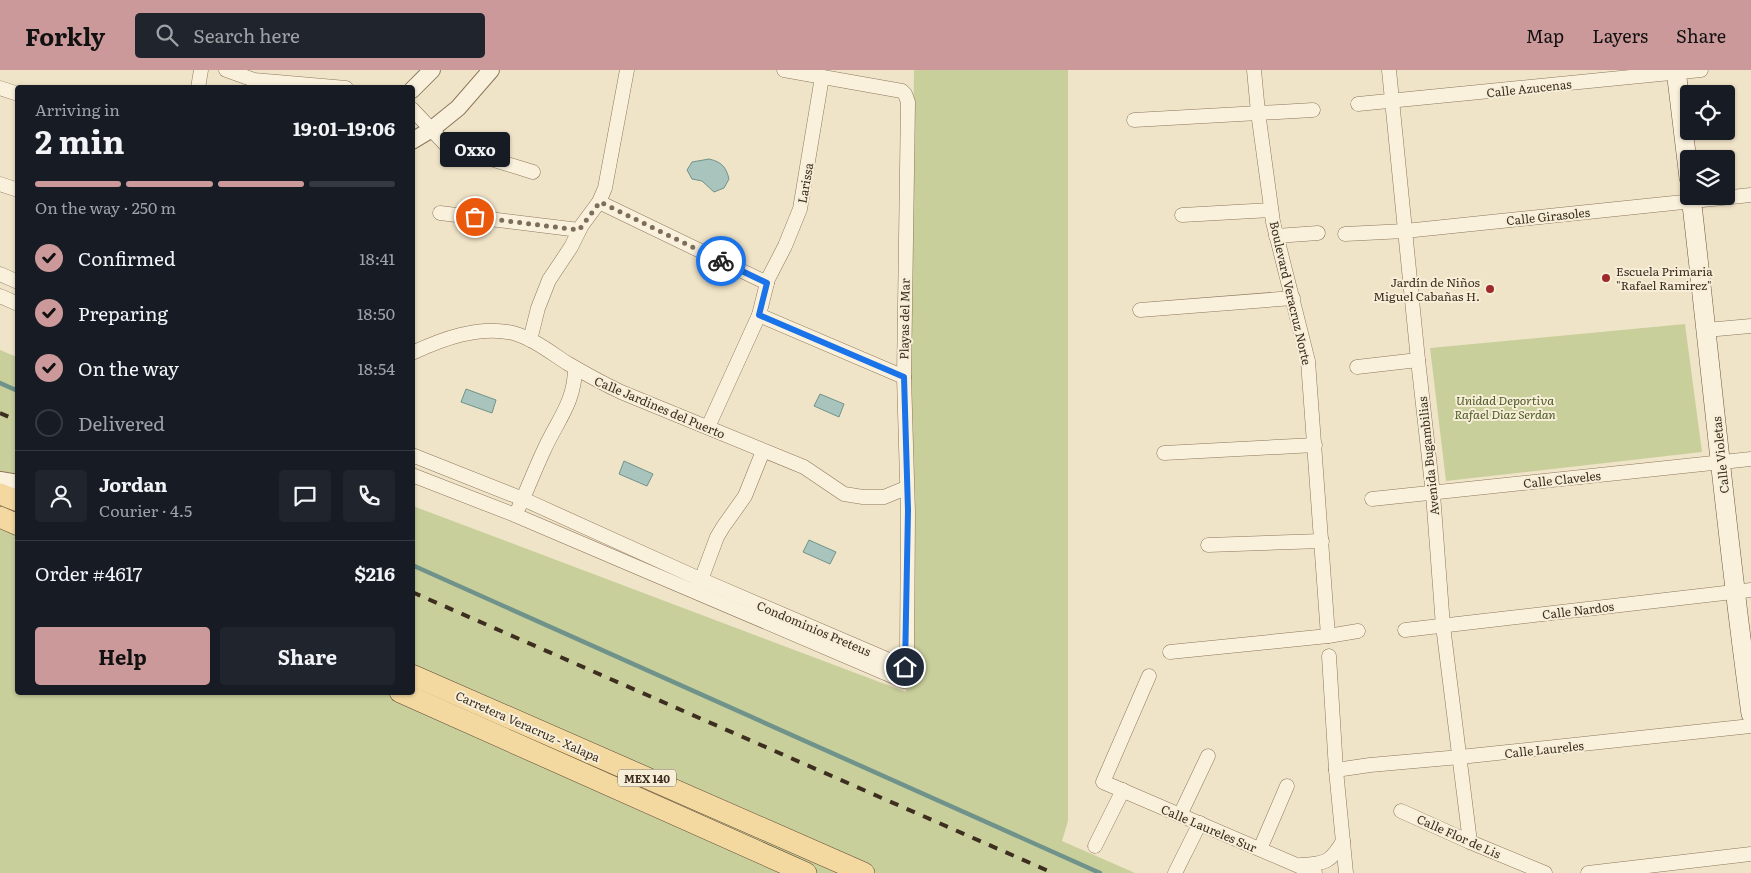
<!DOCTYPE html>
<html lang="en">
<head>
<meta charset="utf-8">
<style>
  :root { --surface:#171b24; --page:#20242c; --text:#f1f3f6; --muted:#9ea1a6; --line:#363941; --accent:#cc999b }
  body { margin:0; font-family:Literata,serif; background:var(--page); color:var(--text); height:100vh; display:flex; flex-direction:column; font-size:19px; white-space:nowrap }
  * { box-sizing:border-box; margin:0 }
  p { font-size:16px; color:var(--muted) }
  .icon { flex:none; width:28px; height:28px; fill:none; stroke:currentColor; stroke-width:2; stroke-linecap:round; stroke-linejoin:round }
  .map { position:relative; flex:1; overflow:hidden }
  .details { position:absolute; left:15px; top:15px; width:400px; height:610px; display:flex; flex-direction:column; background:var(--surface); border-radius:5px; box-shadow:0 1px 4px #0004 }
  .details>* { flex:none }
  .controls { position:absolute; left:1680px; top:15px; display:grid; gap:10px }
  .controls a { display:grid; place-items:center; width:55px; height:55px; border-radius:5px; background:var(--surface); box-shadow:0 1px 4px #0004; font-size:25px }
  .pin { position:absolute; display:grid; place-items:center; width:42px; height:42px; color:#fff; margin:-21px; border:2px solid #fff; border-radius:50%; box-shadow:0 1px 5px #0007 }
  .courier { position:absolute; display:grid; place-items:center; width:50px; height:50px; margin:-25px; border:4px solid #1a73e8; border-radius:50%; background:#fff; color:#222; box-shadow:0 1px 6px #0007 }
  .bubble { position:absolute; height:35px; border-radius:5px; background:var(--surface); box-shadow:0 1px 4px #0004; font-size:16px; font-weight:700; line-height:35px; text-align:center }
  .headline em { font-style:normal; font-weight:700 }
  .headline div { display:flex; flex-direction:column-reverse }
  .headline { display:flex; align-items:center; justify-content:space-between; height:85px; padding:0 20px }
  h1 { font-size:32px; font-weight:700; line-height:38px }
  .bar { display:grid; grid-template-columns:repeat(4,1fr); gap:8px 5px; align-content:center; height:60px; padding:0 20px }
  .bar i { height:6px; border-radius:4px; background:var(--line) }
  .bar .active { background:var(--accent) }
  .bar p { grid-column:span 4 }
  .line { display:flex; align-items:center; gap:12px; padding:0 20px; border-top:1px solid var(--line) }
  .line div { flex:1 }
  .round { display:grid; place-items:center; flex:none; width:52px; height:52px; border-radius:5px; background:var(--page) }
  ol { padding:0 20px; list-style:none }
  li { display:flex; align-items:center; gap:15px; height:55px }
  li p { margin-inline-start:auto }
  li .icon { padding:5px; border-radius:50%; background:var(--accent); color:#111; stroke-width:4 }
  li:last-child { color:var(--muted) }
  li i { width:28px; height:28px; border:2px solid var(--line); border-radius:50% }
  .action { display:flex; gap:10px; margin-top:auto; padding:10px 20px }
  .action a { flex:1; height:58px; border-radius:5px; background:var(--accent); color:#111; font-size:20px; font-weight:700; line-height:58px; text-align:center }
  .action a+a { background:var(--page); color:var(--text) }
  header { display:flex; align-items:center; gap:30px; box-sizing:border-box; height:70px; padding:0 25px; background:var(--accent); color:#111 }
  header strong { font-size:24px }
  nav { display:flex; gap:28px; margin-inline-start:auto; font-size:18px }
  .search { width:350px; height:45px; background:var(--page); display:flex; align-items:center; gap:12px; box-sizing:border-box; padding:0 18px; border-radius:5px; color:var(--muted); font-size:19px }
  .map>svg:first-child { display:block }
  .green { fill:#c9cf9b }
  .water { fill:#a9c4bc; stroke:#6f938a }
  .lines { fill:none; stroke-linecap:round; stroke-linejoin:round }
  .stream { stroke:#6f938a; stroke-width:4.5 }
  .minor-casing { stroke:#8d765c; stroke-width:15 }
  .tertiary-casing { stroke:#8d765c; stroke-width:18 }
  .secondary-casing { stroke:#6f573f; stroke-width:20 }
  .primary-casing { stroke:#5b4430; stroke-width:22 }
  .minor { stroke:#faf1dc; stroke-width:14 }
  .tertiary { stroke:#faf1dc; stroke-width:16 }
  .secondary { stroke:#faf1dc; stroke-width:19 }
  .primary { stroke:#f3d9a0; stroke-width:21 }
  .rail { stroke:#3d2e20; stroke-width:4; stroke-dasharray:9 9; stroke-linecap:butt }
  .done { stroke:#7c6e5b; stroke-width:5; stroke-dasharray:0 9 }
  .route { stroke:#1a73e8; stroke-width:6 }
  .poi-dot { fill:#9e2a2b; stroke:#f7eed8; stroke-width:2 }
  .labels { text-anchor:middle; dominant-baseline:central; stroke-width:4; stroke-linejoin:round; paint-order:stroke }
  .shield { fill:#f7eed8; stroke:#756857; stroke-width:1 }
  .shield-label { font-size:11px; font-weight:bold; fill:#3d2e20 }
  .street-label { font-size:12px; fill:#3d2e20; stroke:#f7eed8 }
  .poi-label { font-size:12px; fill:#3d2e20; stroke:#f7eed8; text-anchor:start }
  .park-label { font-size:12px; font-style:italic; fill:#4d5a26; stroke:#f7eed8 }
</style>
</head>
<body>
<header>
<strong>Forkly</strong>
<div class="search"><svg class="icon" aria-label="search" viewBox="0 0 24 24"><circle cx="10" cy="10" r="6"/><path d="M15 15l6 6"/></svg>Search here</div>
<nav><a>Map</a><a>Layers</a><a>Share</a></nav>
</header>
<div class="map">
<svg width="1751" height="803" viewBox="0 0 1751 803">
  <rect width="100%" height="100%" fill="#f0e4c8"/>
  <g class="green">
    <path d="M914 0H1068V751L1062 771 1135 803H0V280L17 287 18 622H412L413 436 906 622Z"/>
    <path d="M1685 254 1702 382 1446 411 1430 278Z"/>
  </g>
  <g class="water">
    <path d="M709 89C722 92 726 97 729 109L724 118 714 122 702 111 692 109 687 100 692 92Z"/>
    <path d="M466 319 496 330 492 343 461 332Z"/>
    <path d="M820 324 844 334 839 347 814 336Z"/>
    <path d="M624 391 653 404 647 416 619 404Z"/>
    <path d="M809 470 836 482 830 494 803 482Z"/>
  </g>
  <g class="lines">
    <g class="stream">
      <path d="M0 313 18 321"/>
      <path d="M412 495 1100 803"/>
    </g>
    <g class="minor-casing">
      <g id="minor">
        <path d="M226 0 254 10 346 18"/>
        <path d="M1254 0 1258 42 1273 152 1308 291 1328 566"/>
        <path d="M1389 0 1418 290 1433 424 1443 556 1470 772"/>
        <path d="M0 18 18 24"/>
        <path d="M198 18 201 0"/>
        <path d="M1358 34 1701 0"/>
        <path d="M412 39 446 75 533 102"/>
        <path d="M1134 50 1313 40"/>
        <path d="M0 114 18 120"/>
        <path d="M599 132 767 213"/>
        <path d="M440 143 579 160"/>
        <path d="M1182 145 1271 140"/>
        <path d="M1345 164 1405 161 1751 125"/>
        <path d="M1276 166 1318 163"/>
        <path d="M0 204 18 212"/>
        <path d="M0 226 18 234"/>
        <path d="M1140 240 1293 228"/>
        <path d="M759 245 904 307"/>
        <path d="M1706 260 1751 256"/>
        <path d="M530 270 538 238 549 210 571 177 582 155 599 132 605 118 627 0"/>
        <path d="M412 283C442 269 479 255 513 263 532 268 550 282 567 293 584 303 602 313 621 322L804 397 844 424 863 427H884L906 418"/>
        <path d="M1357 297 1418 290"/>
        <path d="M708 357 759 245 768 209 785 176 800 139 822 7"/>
        <path d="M1164 383 1315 375"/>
        <path d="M412 385 523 429 702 510 905 597"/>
        <path d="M412 405 515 445 904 611 907 582 908 443 904 307 908 32 905 24 902 21 784 0"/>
        <path d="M1372 429 1751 389"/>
        <path d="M519 437C528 418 535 399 544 380 557 351 575 332 575 298"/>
        <path d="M1208 475 1322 471"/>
        <path d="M698 518 717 467 723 457 745 426 763 381"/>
        <path d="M1405 560 1751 520"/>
        <path d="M1170 582 1328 566 1358 561"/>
        <path d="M1329 586 1336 700 1346 803"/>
        <path d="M1149 606 1103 712 1315 803"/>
        <path d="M1336 700 1370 695 1460 687 1751 656"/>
        <path d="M1401 741 1470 772 1545 803"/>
        <path d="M1180 745 1208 686"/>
        <path d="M1095 776 1123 720"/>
        <path d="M1260 779 1287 716"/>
        <path d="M1301 795C1325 794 1331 792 1343 771"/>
        <path d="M1175 803 1200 753"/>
        <path d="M1588 803 1751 784"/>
      </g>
    </g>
    <g class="tertiary-casing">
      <g id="tertiary">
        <path d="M412 20 432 0"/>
        <path d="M412 71 432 59 458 38 491 0"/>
        <path d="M0 410 18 413"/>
      </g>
    </g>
    <g class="secondary-casing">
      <g id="secondary">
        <path d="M1676 0 1689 108"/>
        <path d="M1691 126C1711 299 1727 472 1751 644"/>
      </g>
    </g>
    <g class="primary-casing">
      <g id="primary">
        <path d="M0 424 18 431"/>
        <path d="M0 447 18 455"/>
        <path d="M412 605 864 803"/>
        <path d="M400 622 806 803"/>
      </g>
    </g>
    <use href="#minor" class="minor"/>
    <use href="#tertiary" class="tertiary"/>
    <use href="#secondary" class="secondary"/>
    <use href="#primary" class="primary"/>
    <g class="rail">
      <path d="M0 343 18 351"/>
      <path d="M412 522 1053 803"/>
    </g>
  </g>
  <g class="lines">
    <path class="done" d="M475 147 579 160 600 132 721 191"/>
    <path class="route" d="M721 191 767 213 759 245 904 307 908 440 905 597"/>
  </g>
  <g class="poi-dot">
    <circle cx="1606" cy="208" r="5"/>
    <circle cx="1490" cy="219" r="5"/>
  </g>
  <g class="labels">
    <rect class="shield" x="618" y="699.5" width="58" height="17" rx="4"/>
    <g class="shield-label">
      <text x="647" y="708">MEX 140</text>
    </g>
    <g class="street-label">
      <text transform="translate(1529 18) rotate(-6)">Calle Azucenas</text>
      <text transform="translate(805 113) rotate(-80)">Larissa</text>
      <text transform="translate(1548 146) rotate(-6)">Calle Girasoles</text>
      <text transform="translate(1291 223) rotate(77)">Boulevard Veracruz Norte</text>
      <text transform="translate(904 249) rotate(-89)">Playas del Mar</text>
      <text transform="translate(660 337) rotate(23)">Calle Jardines del Puerto</text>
      <text transform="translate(1720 385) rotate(-96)">Calle Violetas</text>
      <text transform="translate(1428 386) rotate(-96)">Avenida Bugambilias</text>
      <text transform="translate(1562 409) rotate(-6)">Calle Claveles</text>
      <text transform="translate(1578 540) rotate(-7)">Calle Nardos</text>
      <text transform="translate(814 558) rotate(23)">Condominios Preteus</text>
      <text transform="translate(528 656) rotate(24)">Carretera Veracruz - Xalapa</text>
      <text transform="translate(1544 679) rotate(-6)">Calle Laureles</text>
      <text transform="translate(1209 758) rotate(23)">Calle Laureles Sur</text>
      <text transform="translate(1459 766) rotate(24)">Calle Flor de Lis</text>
    </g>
    <g class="poi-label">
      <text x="1616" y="201">Escuela Primaria<tspan x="1616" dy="14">"Rafael Ramirez"</tspan></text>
      <text x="1480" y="212" text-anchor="end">Jardín de Niños<tspan x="1480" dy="14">Miguel Cabañas H.</tspan></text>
    </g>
    <g class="park-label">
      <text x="1505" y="330">Unidad Deportiva<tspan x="1505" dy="14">Rafael Diaz Serdan</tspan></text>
    </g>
  </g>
</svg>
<div class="controls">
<a><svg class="icon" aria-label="locate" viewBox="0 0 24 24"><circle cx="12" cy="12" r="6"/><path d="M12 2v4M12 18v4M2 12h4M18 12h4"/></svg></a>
<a><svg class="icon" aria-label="layers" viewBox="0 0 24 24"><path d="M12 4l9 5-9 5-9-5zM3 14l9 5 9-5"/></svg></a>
</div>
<div class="pin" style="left:475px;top:147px;background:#ea580c"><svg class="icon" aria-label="bag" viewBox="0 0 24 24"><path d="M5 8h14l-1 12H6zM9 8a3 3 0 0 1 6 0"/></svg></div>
<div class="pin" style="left:905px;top:597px;background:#1f2937"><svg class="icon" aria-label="home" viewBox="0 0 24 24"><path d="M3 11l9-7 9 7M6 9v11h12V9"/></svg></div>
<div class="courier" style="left:721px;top:191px"><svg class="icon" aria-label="bike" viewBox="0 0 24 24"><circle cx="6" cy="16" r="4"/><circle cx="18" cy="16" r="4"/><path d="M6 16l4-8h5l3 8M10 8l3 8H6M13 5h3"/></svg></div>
<div class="bubble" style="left:440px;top:62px;width:70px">Oxxo</div>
<section class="details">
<div class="headline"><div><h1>2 min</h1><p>Arriving in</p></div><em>19:01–19:06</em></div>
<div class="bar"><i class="active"></i><i class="active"></i><i class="active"></i><i></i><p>On the way · 250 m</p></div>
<ol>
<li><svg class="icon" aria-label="check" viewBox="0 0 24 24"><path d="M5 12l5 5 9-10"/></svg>Confirmed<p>18:41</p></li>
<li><svg class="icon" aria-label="check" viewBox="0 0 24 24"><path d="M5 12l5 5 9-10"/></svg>Preparing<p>18:50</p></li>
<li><svg class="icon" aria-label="check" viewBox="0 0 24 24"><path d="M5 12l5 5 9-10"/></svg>On the way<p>18:54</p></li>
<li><i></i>Delivered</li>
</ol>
<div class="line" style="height:90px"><a class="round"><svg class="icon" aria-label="person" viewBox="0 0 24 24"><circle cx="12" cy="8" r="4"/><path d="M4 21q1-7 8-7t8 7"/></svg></a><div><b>Jordan</b><p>Courier · 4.5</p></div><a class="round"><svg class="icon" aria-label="chat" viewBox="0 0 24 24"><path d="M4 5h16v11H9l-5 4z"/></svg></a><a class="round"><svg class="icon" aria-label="phone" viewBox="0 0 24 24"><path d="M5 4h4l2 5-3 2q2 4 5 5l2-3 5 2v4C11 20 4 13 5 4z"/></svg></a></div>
<div class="line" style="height:65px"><div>Order #4617</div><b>$216</b></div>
<div class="action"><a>Help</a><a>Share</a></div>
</section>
</div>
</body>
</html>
